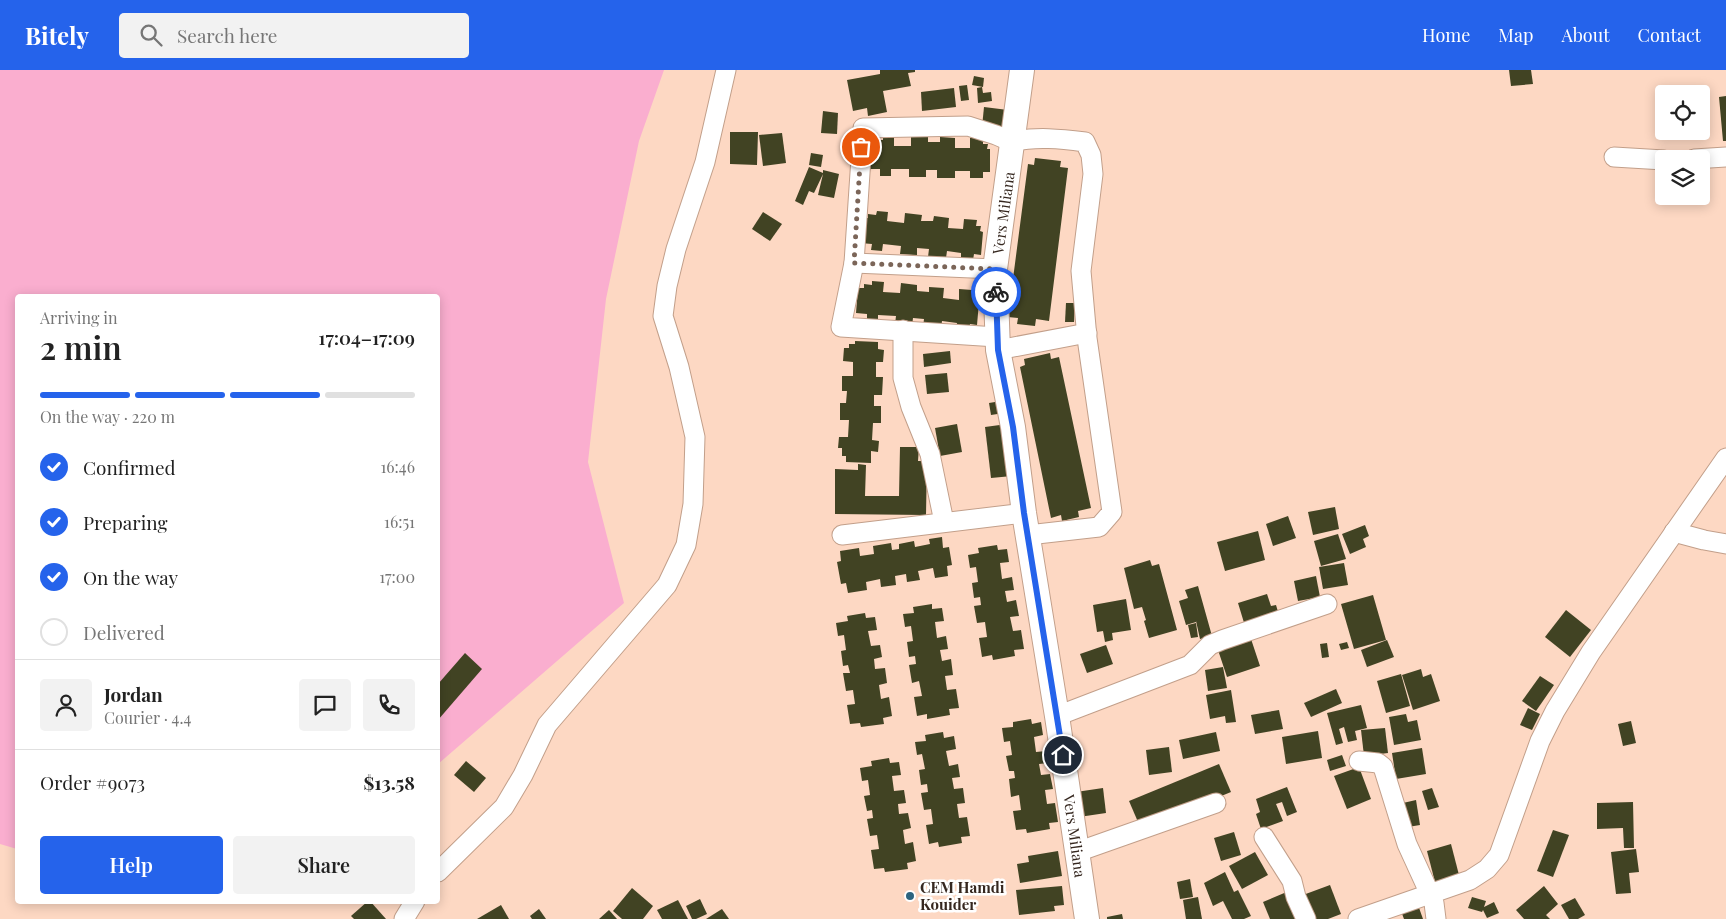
<!DOCTYPE html>
<html lang="en">
<head>
<meta charset="utf-8">
<style>
  :root { --surface:#fff; --page:#f2f2f2; --text:#222; --muted:#767676; --line:#e0e0e0; --accent:#2563eb }
  body { margin:0; font-family:"Playfair Display",serif; background:var(--page); color:var(--text); height:100vh; display:flex; flex-direction:column; font-size:19px; white-space:nowrap }
  * { box-sizing:border-box; margin:0 }
  p { font-size:16px; color:var(--muted) }
  .icon { flex:none; width:28px; height:28px; fill:none; stroke:currentColor; stroke-width:2; stroke-linecap:round; stroke-linejoin:round }
  .map { position:relative; flex:1; overflow:hidden }
  .drawer { position:absolute; left:15px; top:224px; width:425px; height:610px; display:flex; flex-direction:column; background:var(--surface); border-radius:5px; box-shadow:0 2px 12px #0003 }
  .drawer>* { flex:none }
  .fabs { position:absolute; left:1655px; top:15px; display:grid; gap:10px }
  .fabs a { display:grid; place-items:center; width:55px; height:55px; border-radius:5px; background:var(--surface); box-shadow:0 2px 12px #0003; font-size:25px }
  .pin { position:absolute; display:grid; place-items:center; width:42px; height:42px; color:#fff; margin:-21px; border:2px solid #fff; border-radius:50%; box-shadow:0 1px 5px #0007 }
  .courier { position:absolute; display:grid; place-items:center; width:50px; height:50px; margin:-25px; border:4px solid #2563eb; border-radius:50%; background:#fff; color:#222; box-shadow:0 1px 6px #0007 }
  .summary em { font-style:normal; font-weight:600 }
  .summary div { display:flex; flex-direction:column-reverse }
  .summary { display:flex; align-items:center; justify-content:space-between; height:85px; padding:0 25px }
  h1 { font-size:32px; font-weight:600; line-height:38px }
  .bar { display:grid; grid-template-columns:repeat(4,1fr); gap:8px 5px; align-content:center; height:60px; padding:0 25px }
  .bar i { height:6px; border-radius:4px; background:var(--line) }
  .bar .selected { background:var(--accent) }
  .bar p { grid-column:span 4 }
  .line { display:flex; align-items:center; gap:12px; padding:0 25px; border-top:1px solid var(--line) }
  .line div { flex:1 }
  .round { display:grid; place-items:center; flex:none; width:52px; height:52px; border-radius:5px; background:var(--page) }
  ol { padding:0 25px; list-style:none }
  li { display:flex; align-items:center; gap:15px; height:55px }
  li p { margin-inline-start:auto }
  li .icon { padding:5px; border-radius:50%; background:var(--accent); color:#fff; stroke-width:4 }
  li:last-child { color:var(--muted) }
  li i { width:28px; height:28px; border:2px solid var(--line); border-radius:50% }
  .button { display:flex; gap:10px; margin-top:auto; padding:10px 25px }
  .button a { flex:1; height:58px; border-radius:5px; background:var(--accent); color:#fff; font-size:20px; font-weight:600; line-height:58px; text-align:center }
  .button a+a { background:var(--page); color:var(--text) }
  header { display:flex; align-items:center; gap:30px; box-sizing:border-box; height:70px; padding:0 25px; background:var(--accent); color:#fff }
  header strong { font-size:24px }
  nav { display:flex; gap:28px; margin-inline-start:auto; font-size:18px }
  .search { width:350px; height:45px; background:var(--page); display:flex; align-items:center; gap:12px; box-sizing:border-box; padding:0 18px; border-radius:5px; color:var(--muted); font-size:19px }
  .map>svg:first-child { display:block }
  .green { fill:#faaecf }
  .building { fill:#414323 }
  .lines { fill:none; stroke-linecap:round; stroke-linejoin:round }
  .minor-casing { stroke:#c29f8a; stroke-width:21 }
  .major-casing { stroke:#c29f8a; stroke-width:26 }
  .minor { stroke:#fff; stroke-width:19 }
  .major { stroke:#fff; stroke-width:24 }
  .done { stroke:#7b6558; stroke-width:5; stroke-dasharray:0 9 }
  .route { stroke:#2563eb; stroke-width:6 }
  .poi-dot { fill:#2d647f; stroke:#fff; stroke-width:2 }
  .labels { text-anchor:middle; dominant-baseline:central; stroke-width:5; stroke-linejoin:round; paint-order:stroke }
  .street-label { font-size:15px; fill:#35271f; stroke:#fff }
  .poi-label { font-size:15px; font-weight:bold; fill:#35271f; stroke:#fff; text-anchor:start }
</style>
</head>
<body>
<header>
<strong>Bitely</strong>
<div class="search"><svg class="icon" aria-label="search" viewBox="0 0 24 24"><circle cx="10" cy="10" r="6"/><path d="M15 15l6 6"/></svg>Search here</div>
<nav><a>Home</a><a>Map</a><a>About</a><a>Contact</a></nav>
</header>
<div class="map">
<svg width="1726" height="849" viewBox="0 0 1726 849">
  <rect width="100%" height="100%" fill="#fdd8c3"/>
  <path class="green" d="M0 0H664L639 71 606 229 588 392 624 533 438 694V226H18L17 779 0 774Z"/>
  <g class="building">
    <path d="M880 0H915V2L908 3 911 16 883 21 887 42 868 46 867 38 853 41 847 10 880 4Z"/>
    <path d="M1509 0H1531L1533 14 1511 16Z"/>
    <path d="M974 6 984 8 983 17 972 15Z"/>
    <path d="M967 15 969 30 961 31 959 16Z"/>
    <path d="M982 17 983 23 991 22 992 31 978 33 977 18Z"/>
    <path d="M954 18 956 37 922 41 921 22Z"/>
    <path d="M1726 26V71H1723L1719 27Z"/>
    <path d="M984 37 1008 40 1006 60 982 57Z"/>
    <path d="M823 41 838 43 837 64 821 63Z"/>
    <path d="M730 62H758L757 95 730 94Z"/>
    <path d="M782 63 786 93 763 96 759 65Z"/>
    <path d="M883 66H894V76H911V66H928V72H940V67L955 68V78H970V68H983V74H988L987 79H990V102H983V108H970V101H955V108H937V100H926V107H909V99H891V106H880V99H869V74H875V70H883Z"/>
    <path d="M811 83 823 85 821 97 809 95Z"/>
    <path d="M1035 88 1061 91 1060 97 1068 98 1049 251 1036 249 1035 256 1017 254 1018 248 1008 247 1028 94 1034 95Z"/>
    <path d="M809 97 823 103V100L839 104 834 128 818 125 823 104 814 123 809 121 803 135 795 131Z"/>
    <path d="M877 141 888 142 887 151 904 153 905 143 922 145 921 151H933L934 146 949 148 948 158 963 159 964 149 977 150 976 156H981L980 161 983 162 981 185 974 184 973 190 961 189V183L947 181 946 188 928 187 929 179 917 178V185L900 184 901 176 883 174 882 181 871 180 872 174 860 173 863 148H868V144L876 145Z"/>
    <path d="M763 142 782 154 770 171 752 159Z"/>
    <path d="M872 211 884 212 883 222 900 223 901 213 917 215V221L929 222V217L944 218 943 228 959 230V219L972 220V226L976 227V232H979L977 255 970 254 969 260 956 259 957 253 942 251 941 258 923 257 924 249 913 248 912 256 895 254 896 246 878 245V252L867 251V244L856 243 858 218H864V214L872 215Z"/>
    <path d="M1066 233H1075L1074 252H1065Z"/>
    <path d="M855 271 878 272V279L884 280 883 292H876V307H883L882 325H874V336H881V353H873L872 370 879 371 878 382 871 381V393L846 392V386H842V378H838L839 367H848L849 350H840V333H846L847 321H842V306H853V292L843 291 844 278H849V274H855Z"/>
    <path d="M950 281 951 293 924 297 923 284Z"/>
    <path d="M1050 283 1051 289 1059 287 1091 438 1078 441 1079 447 1062 451 1061 445 1051 448 1020 297 1025 295 1024 289Z"/>
    <path d="M947 303 949 322 927 324 925 305Z"/>
    <path d="M1001 331 1004 343 991 345 989 333Z"/>
    <path d="M957 354 962 382 940 386 935 358Z"/>
    <path d="M1007 354 1012 406 991 408 985 357Z"/>
    <path d="M900 377H919L918 391H927L926 445 835 444V399L858 400V394L866 395 865 426H899Z"/>
    <path d="M1335 437 1339 459 1313 465 1308 442Z"/>
    <path d="M1288 446 1296 468 1273 476 1266 454Z"/>
    <path d="M1365 455 1369 466 1363 469 1366 477 1350 484 1342 464Z"/>
    <path d="M1258 461 1265 490 1225 501 1217 472Z"/>
    <path d="M1338 464 1346 489 1321 496 1314 471Z"/>
    <path d="M942 467 943 478 949 477 952 495 947 496 948 506 935 508 933 498 918 501 920 510 907 512 906 504 895 506 896 515 881 517 880 509 866 512 867 520 848 523 846 513 841 514 837 492 841 491 840 481 859 478 860 486 874 484 873 476 891 473 892 480 899 479V474L914 471 915 477 930 474 929 469Z"/>
    <path d="M997 475 998 480 1007 479 1009 492 1000 493 1002 509 1012 507 1014 520 1005 521 1007 532 1016 530 1019 546 1010 547 1013 561 1021 560 1024 579 1014 580 1015 586 993 590 992 585 982 587 979 568 987 567 985 552 977 553 974 536 981 535 980 527 974 528 972 513 978 512 976 497 970 498 968 485 979 483 978 478Z"/>
    <path d="M1150 490 1152 496 1159 494 1177 560 1149 568 1144 551 1146 550 1142 537 1134 539 1124 498Z"/>
    <path d="M1344 493 1348 515 1323 519 1319 497Z"/>
    <path d="M1316 506 1320 527 1298 531 1294 511Z"/>
    <path d="M1198 516 1212 566 1200 569 1196 551V552L1186 555 1179 531 1188 528 1185 520Z"/>
    <path d="M1267 524 1271 536 1276 535 1279 545 1245 556 1238 533Z"/>
    <path d="M1373 525 1386 570 1354 579 1341 534Z"/>
    <path d="M1126 529 1131 560 1112 563 1113 570 1105 572 1103 561 1097 562 1093 535Z"/>
    <path d="M932 534V539L942 538 944 551 935 552 937 568 946 566 948 579 940 580 942 591 951 589 953 605 945 606 947 620 956 619 959 638 949 639 950 645 927 649V644L917 646 914 627 922 626 919 611 912 613 909 595 916 594 915 586 909 587 907 572 913 571 911 556 905 557 903 544 914 543 913 537Z"/>
    <path d="M1566 540 1591 560 1570 587 1545 567Z"/>
    <path d="M865 543 866 548 875 547 877 560 868 561 871 576 880 575 882 587 874 589 875 599 885 598 887 613 879 615 881 629 889 627 892 646 883 648 884 654 861 657 860 653 850 654 847 635 855 634 853 620 846 621 843 603H850L848 595 843 596 841 581 846 580 844 565 838 566 836 553 848 551 847 546Z"/>
    <path d="M1196 553 1198 567 1191 568 1188 555Z"/>
    <path d="M1251 569 1260 596 1227 607 1218 580Z"/>
    <path d="M1387 570 1394 587 1367 597 1361 580Z"/>
    <path d="M1347 572 1349 578 1341 580 1339 574Z"/>
    <path d="M1327 573 1329 587 1322 588 1320 574Z"/>
    <path d="M1106 575 1113 594 1087 603 1080 584Z"/>
    <path d="M465 583 482 599 438 650V614Z"/>
    <path d="M1223 597 1227 618 1208 621 1205 600Z"/>
    <path d="M1421 599 1423 607 1431 604 1440 631 1413 640 1402 605Z"/>
    <path d="M1401 604 1410 636 1386 643 1377 611Z"/>
    <path d="M1540 606 1554 615 1536 641 1522 631Z"/>
    <path d="M1336 619 1342 633 1311 647 1304 633Z"/>
    <path d="M1231 620 1236 652 1226 653 1225 646 1210 649 1206 625Z"/>
    <path d="M1361 635 1367 658 1355 661 1357 670 1348 672 1344 657 1339 659 1343 673 1336 675 1327 643Z"/>
    <path d="M1528 638 1540 644 1532 660 1520 655Z"/>
    <path d="M1279 640 1283 659 1255 664 1251 645Z"/>
    <path d="M1406 644 1408 652 1417 650 1421 670 1394 675 1389 647Z"/>
    <path d="M1031 649 1032 654 1041 652 1043 665 1034 667 1036 682 1046 681 1048 693 1039 694 1041 705 1050 704 1053 719 1045 720 1047 734 1055 733 1058 752 1049 753 1050 759 1027 763 1026 759 1016 760 1013 741 1021 740 1019 725 1011 727 1009 709 1015 708 1014 701H1009L1006 686 1012 685 1010 671 1004 672 1002 658 1013 657V652Z"/>
    <path d="M1631 651 1636 673 1623 676 1618 654Z"/>
    <path d="M1385 658 1388 683 1364 686 1361 660Z"/>
    <path d="M1318 661 1322 688 1286 694 1282 667Z"/>
    <path d="M943 662 944 668 954 666 956 679 946 681 949 696 958 694 960 707 952 708 954 719 963 718 965 733 957 734 959 748 967 747 970 766 961 767 962 773 939 777 938 772 929 774 926 755 933 754 931 739 924 740 921 723 928 722 927 714 921 715 919 700 925 699 922 684 917 685 915 672 926 671 925 665Z"/>
    <path d="M1216 662 1220 681 1183 689 1179 670Z"/>
    <path d="M1169 677 1172 702 1149 705 1146 680Z"/>
    <path d="M1422 678 1426 704 1396 709 1392 683Z"/>
    <path d="M1342 685 1346 696 1330 701 1327 690Z"/>
    <path d="M889 688 890 693 899 692 901 705 892 706 894 721 904 720 906 733 898 734 899 744 908 743 911 758 903 760 905 774 913 772 916 791 907 793 908 799 885 802 884 798 874 799 871 780 879 779 877 765 870 766 867 749 873 748 872 740 867 741 864 726 870 725 868 710 862 711 860 698 872 696 871 691Z"/>
    <path d="M466 691 486 708 474 722 454 705Z"/>
    <path d="M1219 694 1231 722 1141 759 1129 731Z"/>
    <path d="M1359 697 1371 729 1347 739 1334 706Z"/>
    <path d="M1287 717 1297 742 1287 746 1282 732 1276 734 1283 751 1261 759 1256 744 1260 742 1256 729Z"/>
    <path d="M1103 718 1106 743 1079 747 1076 722Z"/>
    <path d="M1432 718 1439 737 1428 740 1422 721Z"/>
    <path d="M1416 730 1420 755 1408 757 1403 733Z"/>
    <path d="M1633 732 1634 778H1624L1623 758 1597 759V733Z"/>
    <path d="M1553 760 1569 765 1553 807 1537 801Z"/>
    <path d="M1234 762 1241 785 1221 791 1214 768Z"/>
    <path d="M1451 774 1459 805 1435 812 1427 781Z"/>
    <path d="M1636 779 1639 802 1629 803 1631 823 1616 824 1611 782Z"/>
    <path d="M1058 781 1062 806 1020 813 1017 794 1029 792 1028 786Z"/>
    <path d="M1255 782 1268 805 1242 819 1229 796Z"/>
    <path d="M1225 802 1234 822 1238 820 1251 846 1244 849H1232L1223 831 1213 836 1204 813Z"/>
    <path d="M1190 809 1193 827 1180 829 1177 812Z"/>
    <path d="M1330 815 1341 844 1328 849H1312L1303 825Z"/>
    <path d="M1062 816 1064 835 1054 836 1055 841 1019 845 1016 820Z"/>
    <path d="M1544 816 1558 834 1546 845 1550 849H1524L1516 840Z"/>
    <path d="M632 818 653 836 643 849H622L613 841Z"/>
    <path d="M1289 821 1300 849H1270L1263 832Z"/>
    <path d="M1198 827 1202 849H1186L1183 830Z"/>
    <path d="M1472 827 1486 831 1484 837 1494 832 1499 843 1487 848 1483 840 1482 842 1468 838Z"/>
    <path d="M1575 828 1585 845 1578 849H1569L1561 835Z"/>
    <path d="M700 829 707 844 696 849H692L686 836Z"/>
    <path d="M678 830 688 849H662L657 840Z"/>
    <path d="M368 831H370L386 849H354L351 846Z"/>
    <path d="M501 835 509 849H477Z"/>
    <path d="M1418 835 1423 849H1404L1401 841Z"/>
    <path d="M539 839 546 849H532L530 846Z"/>
    <path d="M722 839 729 849H706Z"/>
    <path d="M609 840 617 849H599Z"/>
    <path d="M1122 844 1123 849H1107V847Z"/>
  </g>
  <g class="lines">
    <g class="minor-casing">
      <g id="minor">
        <path d="M1614 87 1664 90"/>
        <path d="M1694 89 1726 87"/>
        <path d="M854 193 841 257 997 267"/>
        <path d="M995 199 854 193 863 58 968 56 996 65 1012 72C1035 66 1062 69 1085 72L1091 85 1093 104 1081 201 1087 268 1112 442 1099 457 1028 465"/>
        <path d="M903 260V308L911 337 930 384 944 452"/>
        <path d="M998 280 1087 263"/>
        <path d="M1674 462 1704 470 1726 474"/>
        <path d="M842 465 1024 443"/>
        <path d="M1057 646 1190 595 1210 575 1222 570 1327 534"/>
        <path d="M1359 691 1378 693 1383 697 1407 774 1434 833 1436 849"/>
        <path d="M1264 767 1292 811 1296 827 1306 849"/>
        <path d="M1077 782 1216 733"/>
        <path d="M438 802 504 737 523 705 547 655 667 515 686 475 693 434 695 367 679 297 663 246 667 216 676 179 705 92 726 0"/>
        <path d="M404 849 415 831"/>
        <path d="M1358 849 1470 810 1487 799 1499 785 1540 671 1555 641 1591 582 1726 388"/>
      </g>
    </g>
    <g class="major-casing">
      <path id="major" d="M1022 0 995 199 998 280 1013 357 1024 443 1057 646 1087 849"/>
    </g>
    <use href="#minor" class="minor"/>
    <use href="#major" class="major"/>
  </g>
  <g class="lines">
    <path class="done" d="M861 77 854 193 995 199 996 222"/>
    <path class="route" d="M996 222 998 280 1013 357 1024 443 1063 685"/>
  </g>
  <circle class="poi-dot" cx="910" cy="826" r="5"/>
  <g class="labels">
    <g class="street-label">
      <text transform="translate(1003 143) rotate(-82)">Vers Miliana</text>
      <text transform="translate(1075 766) rotate(82)">Vers Miliana</text>
    </g>
    <g class="poi-label">
      <text x="920" y="817">CEM Hamdi<tspan x="920" dy="17">Kouider</tspan></text>
    </g>
  </g>
</svg>
<div class="fabs">
<a><svg class="icon" aria-label="locate" viewBox="0 0 24 24"><circle cx="12" cy="12" r="6"/><path d="M12 2v4M12 18v4M2 12h4M18 12h4"/></svg></a>
<a><svg class="icon" aria-label="layers" viewBox="0 0 24 24"><path d="M12 4l9 5-9 5-9-5zM3 14l9 5 9-5"/></svg></a>
</div>
<div class="pin" style="left:861px;top:77px;background:#ea580c"><svg class="icon" aria-label="bag" viewBox="0 0 24 24"><path d="M5 8h14l-1 12H6zM9 8a3 3 0 0 1 6 0"/></svg></div>
<div class="pin" style="left:1063px;top:685px;background:#1f2937"><svg class="icon" aria-label="home" viewBox="0 0 24 24"><path d="M3 11l9-7 9 7M6 9v11h12V9"/></svg></div>
<div class="courier" style="left:996px;top:222px"><svg class="icon" aria-label="bike" viewBox="0 0 24 24"><circle cx="6" cy="16" r="4"/><circle cx="18" cy="16" r="4"/><path d="M6 16l4-8h5l3 8M10 8l3 8H6M13 5h3"/></svg></div>
<section class="drawer">
<div class="summary"><div><h1>2 min</h1><p>Arriving in</p></div><em>17:04–17:09</em></div>
<div class="bar"><i class="selected"></i><i class="selected"></i><i class="selected"></i><i></i><p>On the way · 220 m</p></div>
<ol>
<li><svg class="icon" aria-label="check" viewBox="0 0 24 24"><path d="M5 12l5 5 9-10"/></svg>Confirmed<p>16:46</p></li>
<li><svg class="icon" aria-label="check" viewBox="0 0 24 24"><path d="M5 12l5 5 9-10"/></svg>Preparing<p>16:51</p></li>
<li><svg class="icon" aria-label="check" viewBox="0 0 24 24"><path d="M5 12l5 5 9-10"/></svg>On the way<p>17:00</p></li>
<li><i></i>Delivered</li>
</ol>
<div class="line" style="height:90px"><a class="round"><svg class="icon" aria-label="person" viewBox="0 0 24 24"><circle cx="12" cy="8" r="4"/><path d="M4 21q1-7 8-7t8 7"/></svg></a><div><b>Jordan</b><p>Courier · 4.4</p></div><a class="round"><svg class="icon" aria-label="chat" viewBox="0 0 24 24"><path d="M4 5h16v11H9l-5 4z"/></svg></a><a class="round"><svg class="icon" aria-label="phone" viewBox="0 0 24 24"><path d="M5 4h4l2 5-3 2q2 4 5 5l2-3 5 2v4C11 20 4 13 5 4z"/></svg></a></div>
<div class="line" style="height:65px"><div>Order #9073</div><b>$13.58</b></div>
<div class="button"><a>Help</a><a>Share</a></div>
</section>
</div>
</body>
</html>
